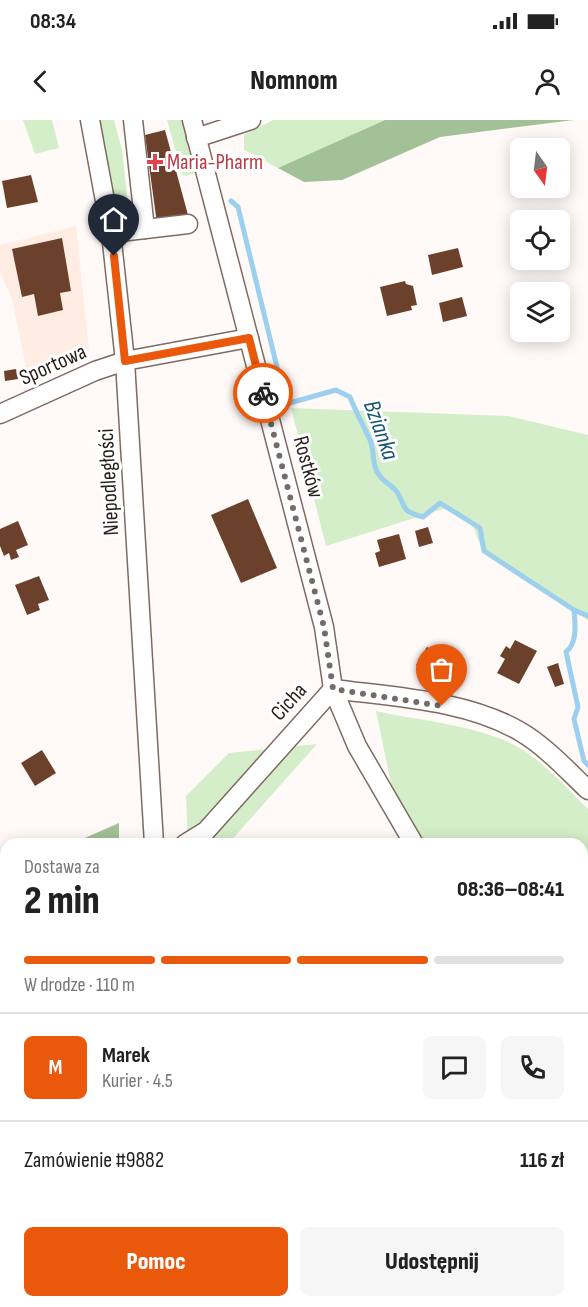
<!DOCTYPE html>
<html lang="pl">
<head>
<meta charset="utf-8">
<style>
  :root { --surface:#fff; --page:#f6f6f6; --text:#222; --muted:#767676; --line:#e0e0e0; --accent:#ea580c }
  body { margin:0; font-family:"Sofia Sans Condensed",sans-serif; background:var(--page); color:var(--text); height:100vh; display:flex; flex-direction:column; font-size:22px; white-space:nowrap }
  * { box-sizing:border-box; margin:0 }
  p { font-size:20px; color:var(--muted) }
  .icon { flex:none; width:33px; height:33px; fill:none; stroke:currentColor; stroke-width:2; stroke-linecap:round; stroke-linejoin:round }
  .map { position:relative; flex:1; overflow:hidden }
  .details { position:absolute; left:0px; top:718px; width:588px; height:470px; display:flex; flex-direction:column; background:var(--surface); border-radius:18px 18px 0 0; box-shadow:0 3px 15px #0003 }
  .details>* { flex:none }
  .needle { width:39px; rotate:166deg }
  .controls { position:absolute; left:510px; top:18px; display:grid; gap:12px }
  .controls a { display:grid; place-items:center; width:60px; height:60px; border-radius:9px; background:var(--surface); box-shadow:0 3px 15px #0003; font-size:30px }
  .pin { position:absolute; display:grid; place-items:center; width:51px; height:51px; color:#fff; margin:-62px -26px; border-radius:50% 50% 50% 0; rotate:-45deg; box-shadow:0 0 6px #0007 }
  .pin .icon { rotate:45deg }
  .courier { position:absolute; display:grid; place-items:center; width:60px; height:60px; margin:-30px; border:4px solid #ea580c; border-radius:50%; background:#fff; color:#222; box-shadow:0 2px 8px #0007 }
  .headline em { font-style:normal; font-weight:800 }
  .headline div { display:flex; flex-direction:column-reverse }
  .headline { display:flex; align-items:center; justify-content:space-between; height:102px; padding:0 24px }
  h1 { font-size:39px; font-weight:800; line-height:45px }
  .bar { display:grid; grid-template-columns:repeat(4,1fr); gap:9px 6px; align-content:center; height:72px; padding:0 24px }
  .bar i { height:8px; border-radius:4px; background:var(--line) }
  .bar .current { background:var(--accent) }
  .bar p { grid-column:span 4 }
  .line { display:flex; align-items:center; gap:15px; padding:0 24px; border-top:2px solid var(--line) }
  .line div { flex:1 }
  .round { display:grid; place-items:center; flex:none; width:63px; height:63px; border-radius:9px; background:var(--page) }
  .button { display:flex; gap:12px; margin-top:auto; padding:12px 24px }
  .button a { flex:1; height:69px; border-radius:9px; background:var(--accent); color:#fff; font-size:24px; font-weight:800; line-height:69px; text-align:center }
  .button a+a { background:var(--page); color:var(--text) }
  .status { display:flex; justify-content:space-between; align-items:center; height:42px; padding:0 30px; background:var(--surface); direction:ltr }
  .status svg { height:16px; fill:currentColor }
  header { display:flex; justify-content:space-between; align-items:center; height:78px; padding:0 24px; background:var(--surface); font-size:27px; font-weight:800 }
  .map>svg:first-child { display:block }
  .built { fill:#ffede4 }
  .green { fill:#d3eec8 }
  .forest { fill:#a2c196 }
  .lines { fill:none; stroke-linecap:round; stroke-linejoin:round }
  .stream { stroke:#9cd0ee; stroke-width:5 }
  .building { fill:#6b412b }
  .minor-casing { stroke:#7e6b62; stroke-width:21 }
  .minor { stroke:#fff; stroke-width:18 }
  .done { stroke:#736c68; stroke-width:6; stroke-dasharray:0 10.8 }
  .route { stroke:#ea580c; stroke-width:8 }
  .health-dot { fill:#e0444e; stroke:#fff; stroke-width:2 }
  .labels { text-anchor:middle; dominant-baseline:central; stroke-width:6; stroke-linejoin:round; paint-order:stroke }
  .health-label { font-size:22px; fill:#be3a42; stroke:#fff; text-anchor:start }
  .street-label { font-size:22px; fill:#271f1b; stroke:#fff }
  .water-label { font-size:24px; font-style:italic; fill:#175673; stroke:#fff }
</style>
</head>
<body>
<div class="status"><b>08:34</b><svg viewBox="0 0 49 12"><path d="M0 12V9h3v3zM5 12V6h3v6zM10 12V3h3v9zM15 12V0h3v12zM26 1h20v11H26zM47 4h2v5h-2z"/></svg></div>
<header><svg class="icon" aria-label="back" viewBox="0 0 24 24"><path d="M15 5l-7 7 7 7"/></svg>Nomnom<svg class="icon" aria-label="person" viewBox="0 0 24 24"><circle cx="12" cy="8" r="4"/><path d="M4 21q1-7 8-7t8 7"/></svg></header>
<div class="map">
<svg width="588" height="1187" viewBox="0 0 588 1187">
  <rect width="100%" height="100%" fill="#fffaf8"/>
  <path class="built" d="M76 106 89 231 30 267 12 179 0 152V125Z"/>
  <g class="green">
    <path d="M23 0H52L59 28 35 34Z"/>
    <path d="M99 0H114L122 30 130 103H124L117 92Z"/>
    <path d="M167 0H184L198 52 186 56 182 54Z"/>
    <path d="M273 0H385L278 48 244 30V15Z"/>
    <path d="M291 288 508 296 588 315V500L483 432 473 406 446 388 326 426Z"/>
    <path d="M376 591C420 601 486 606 523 630 547 646 568 669 588 689V1187H580L582 1171V724H425L392 668Z"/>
    <path d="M317 624 228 724H188L186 676 229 633Z"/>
  </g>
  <g class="forest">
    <path d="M385 0H574L440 17 342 60 304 62 278 48Z"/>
    <path d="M119 703V724H71Z"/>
    <path d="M6 753V1182H25L21 1187H0V755Z"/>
  </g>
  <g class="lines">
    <g class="stream">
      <path d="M231 81 238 87 286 284 336 270 350 277C356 292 363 305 370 320 375 331 371 346 380 356 384 362 393 366 397 372 407 389 400 390 423 397L440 383 480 408 484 431 574 490C575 504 578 522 566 532L578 587 574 599 584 641 588 645"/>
      <path d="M574 490 588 496"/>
    </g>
  </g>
  <g class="building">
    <path d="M165 10 188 95 157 104 145 15Z"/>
    <path d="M31 55 38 82 7 88 2 61Z"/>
    <path d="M62 118 71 171 60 173 63 190 38 196 34 174 22 177 12 129Z"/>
    <path d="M458 128 463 147 432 155 428 135Z"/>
    <path d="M405 161 406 164 413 166 417 185 411 186 412 190 387 196 380 167Z"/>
    <path d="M462 177 467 196 443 202 439 183Z"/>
    <path d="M16 249 18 259 5 261 4 251Z"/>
    <path d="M248 379 277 448 241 463 211 395Z"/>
    <path d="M18 401 28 425 16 430 19 437 11 440 9 433 4 436 0 426V409Z"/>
    <path d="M428 407 433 423 419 427 415 411Z"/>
    <path d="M399 414 406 439 379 447 375 433 380 431 377 420Z"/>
    <path d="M39 456 49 480 38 484 40 490 27 495 15 465Z"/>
    <path d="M515 520 537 531 519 564 497 553 505 539 500 536 506 526 510 529Z"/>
    <path d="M427 527 465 549 454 567 416 545Z"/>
    <path d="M558 543 564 564 555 567 547 547Z"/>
    <path d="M42 630 56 653 35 666 21 643Z"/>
  </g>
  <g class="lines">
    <g class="minor-casing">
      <g id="minor">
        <path d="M90 0 111 113 125 241 154 724"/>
        <path d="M133 0 145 109"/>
        <path d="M192 0 324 507 333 569 357 626 414 724"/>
        <path d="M196 18 251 0"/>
        <path d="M111 113 188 104"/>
        <path d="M0 294 95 251 125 241 249 218"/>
        <path d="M333 569C394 577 467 580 521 612 546 627 567 650 588 670"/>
        <path d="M185 724 206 711 333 569"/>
        <path d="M181 1182 182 1187"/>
        <path d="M203 1187 219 1182"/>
      </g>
    </g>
    <use href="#minor" class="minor"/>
  </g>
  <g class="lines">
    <path class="done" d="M263 273 324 507 333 569 442 586"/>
    <path class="route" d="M114 136 125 241 249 218 263 273"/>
  </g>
  <path class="health-dot" d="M152 33h6v6h6v6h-6v6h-6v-6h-6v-6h6z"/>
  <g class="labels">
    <g class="health-label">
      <text x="167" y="42">Maria-Pharm</text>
    </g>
    <g class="street-label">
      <text transform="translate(53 245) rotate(-24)">Sportowa</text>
      <text transform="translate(308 347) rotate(75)">Rostków</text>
      <text transform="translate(109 362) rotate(-93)">Niepodległości</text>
      <text transform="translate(289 582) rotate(-48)">Cicha</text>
    </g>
    <g class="water-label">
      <text transform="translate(381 310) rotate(70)">Bzianka</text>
    </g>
  </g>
</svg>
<div class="controls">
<a><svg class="needle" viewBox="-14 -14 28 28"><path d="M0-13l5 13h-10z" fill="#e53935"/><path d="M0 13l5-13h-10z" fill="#767676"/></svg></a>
<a><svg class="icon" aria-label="locate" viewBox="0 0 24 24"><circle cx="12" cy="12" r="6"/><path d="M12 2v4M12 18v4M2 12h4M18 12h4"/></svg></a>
<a><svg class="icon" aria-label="layers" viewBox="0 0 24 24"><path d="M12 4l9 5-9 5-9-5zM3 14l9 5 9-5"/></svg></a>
</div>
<div class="pin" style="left:442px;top:586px;background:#ea580c"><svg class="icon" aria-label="bag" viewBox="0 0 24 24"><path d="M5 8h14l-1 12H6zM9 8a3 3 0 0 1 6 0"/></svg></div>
<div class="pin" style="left:114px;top:136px;background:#1f2937"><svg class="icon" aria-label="home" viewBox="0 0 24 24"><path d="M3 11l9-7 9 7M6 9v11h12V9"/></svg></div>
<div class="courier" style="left:263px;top:273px"><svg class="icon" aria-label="bike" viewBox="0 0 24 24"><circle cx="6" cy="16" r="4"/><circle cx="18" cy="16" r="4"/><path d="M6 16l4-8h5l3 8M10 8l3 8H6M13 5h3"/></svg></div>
<section class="details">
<div class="headline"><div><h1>2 min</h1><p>Dostawa za</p></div><em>08:36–08:41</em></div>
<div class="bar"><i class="current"></i><i class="current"></i><i class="current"></i><i></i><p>W drodze · 110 m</p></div>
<div class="line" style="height:108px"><b class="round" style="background:var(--accent);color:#fff">M</b><div><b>Marek</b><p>Kurier · 4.5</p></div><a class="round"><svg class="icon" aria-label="chat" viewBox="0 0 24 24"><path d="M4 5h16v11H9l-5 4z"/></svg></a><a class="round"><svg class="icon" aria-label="phone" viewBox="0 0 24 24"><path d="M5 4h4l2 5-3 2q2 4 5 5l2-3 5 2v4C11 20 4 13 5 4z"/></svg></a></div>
<div class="line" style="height:78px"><div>Zamówienie #9882</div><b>116 zł</b></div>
<div class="button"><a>Pomoc</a><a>Udostępnij</a></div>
</section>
</div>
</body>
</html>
